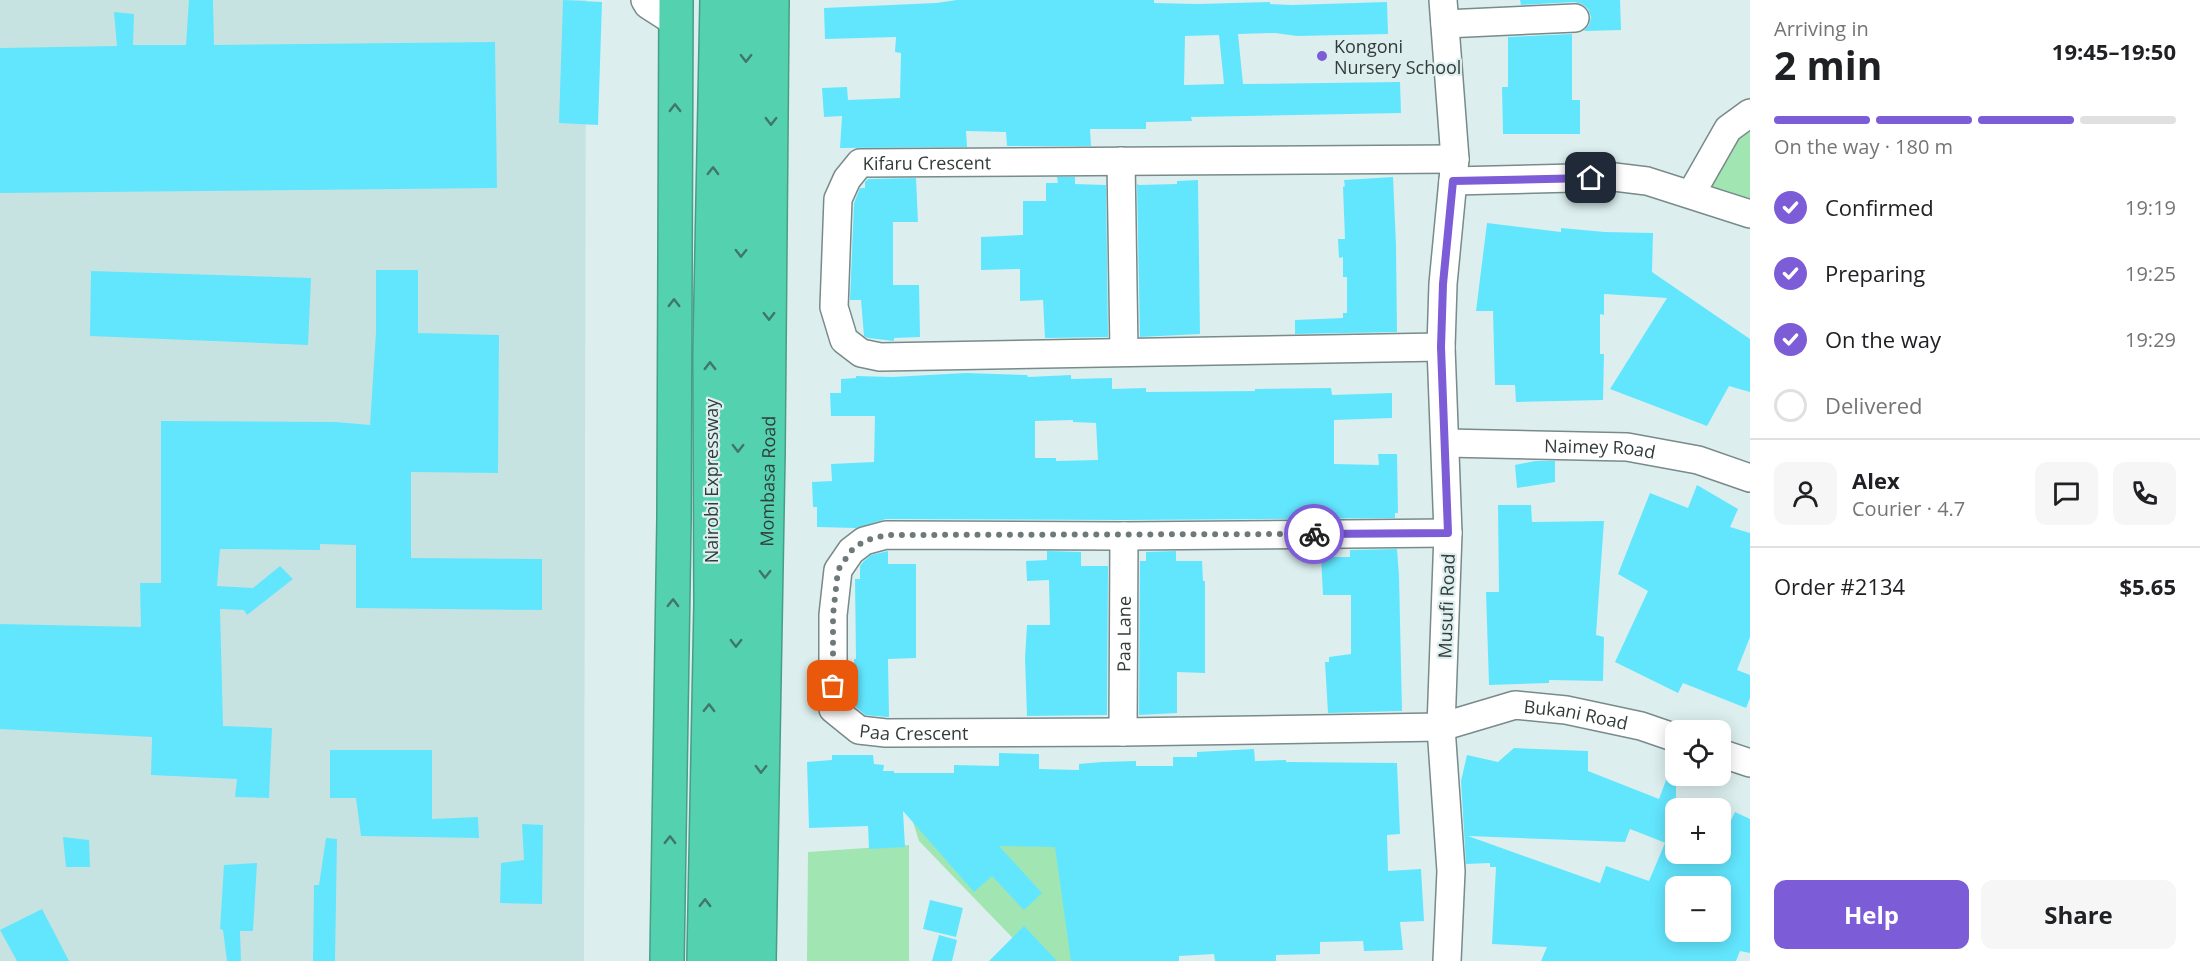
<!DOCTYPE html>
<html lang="en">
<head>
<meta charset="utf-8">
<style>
  :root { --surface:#fff; --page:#f6f6f6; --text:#202124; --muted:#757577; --line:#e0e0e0; --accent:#7d5cd7 }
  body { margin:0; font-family:"Open Sans",sans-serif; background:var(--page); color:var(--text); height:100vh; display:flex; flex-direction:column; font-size:22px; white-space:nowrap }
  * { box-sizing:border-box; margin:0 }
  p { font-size:20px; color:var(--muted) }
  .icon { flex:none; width:33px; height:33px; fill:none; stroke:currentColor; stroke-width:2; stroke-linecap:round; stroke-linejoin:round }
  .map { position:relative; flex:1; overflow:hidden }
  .panel { display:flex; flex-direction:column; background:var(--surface); width:450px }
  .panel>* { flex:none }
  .tools { position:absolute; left:1665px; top:720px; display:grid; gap:12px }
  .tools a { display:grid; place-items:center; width:66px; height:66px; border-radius:12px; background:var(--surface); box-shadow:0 3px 15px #0003; font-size:30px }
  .pin { position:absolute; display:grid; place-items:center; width:51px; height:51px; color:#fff; margin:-26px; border-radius:12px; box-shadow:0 3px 9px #0006 }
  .courier { position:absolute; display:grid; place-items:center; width:60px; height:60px; margin:-30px; border:4px solid #7d5cd7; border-radius:50%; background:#fff; color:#222; box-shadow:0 2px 8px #0007 }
  .overview em { font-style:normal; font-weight:700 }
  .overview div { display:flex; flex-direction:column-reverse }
  .overview { display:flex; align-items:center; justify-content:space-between; height:102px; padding:0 24px }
  h1 { font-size:39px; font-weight:700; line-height:45px }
  .bar { display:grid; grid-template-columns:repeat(4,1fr); gap:9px 6px; align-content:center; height:72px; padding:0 24px }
  .bar i { height:8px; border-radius:4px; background:var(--line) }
  .bar .on { background:var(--accent) }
  .bar p { grid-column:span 4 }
  .line { display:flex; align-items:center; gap:15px; padding:0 24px; border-top:2px solid var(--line) }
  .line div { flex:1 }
  .round { display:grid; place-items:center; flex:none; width:63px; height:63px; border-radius:12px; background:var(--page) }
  ol { padding:0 24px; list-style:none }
  li { display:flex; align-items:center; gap:18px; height:66px }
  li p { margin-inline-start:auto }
  li .icon { padding:6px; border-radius:50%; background:var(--accent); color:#fff; stroke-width:4 }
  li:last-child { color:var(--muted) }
  li i { width:33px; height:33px; border:3px solid var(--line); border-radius:50% }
  .action { display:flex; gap:12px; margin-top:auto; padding:12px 24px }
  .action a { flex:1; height:69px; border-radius:12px; background:var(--accent); color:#fff; font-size:24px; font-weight:700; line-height:69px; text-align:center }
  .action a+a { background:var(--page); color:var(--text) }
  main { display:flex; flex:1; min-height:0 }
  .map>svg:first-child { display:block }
  .built { fill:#c7e3e1 }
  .green { fill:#a1e5b2 }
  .building { fill:#62e6fe; fill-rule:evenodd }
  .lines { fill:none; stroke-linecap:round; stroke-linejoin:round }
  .minor-casing { stroke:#788a89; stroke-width:30 }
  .highway-casing { stroke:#489d86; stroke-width:36 }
  .minor { stroke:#fff; stroke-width:27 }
  .highway { stroke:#54d2af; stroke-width:33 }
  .oneway { stroke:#407769 }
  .done { stroke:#6e7a79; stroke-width:6; stroke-dasharray:0 10.8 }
  .route { stroke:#7d5cd7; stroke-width:8 }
  .poi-dot { fill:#7d5cd7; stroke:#dcefee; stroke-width:2 }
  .labels { text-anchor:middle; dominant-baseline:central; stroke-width:4.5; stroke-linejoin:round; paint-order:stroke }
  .poi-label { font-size:18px; fill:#333b3a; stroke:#dcefee; text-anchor:start }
  .street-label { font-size:18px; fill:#333b3a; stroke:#dcefee }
</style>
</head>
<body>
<main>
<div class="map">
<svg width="1750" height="961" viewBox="0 0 1750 961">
  <rect width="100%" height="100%" fill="#dcefee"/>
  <path class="built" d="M0 0H586L584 961H0Z"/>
  <g class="green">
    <path d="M1736 131H1750V205L1691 194Z"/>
    <path d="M1083 813 1091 961H1035L919 841 913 822Z"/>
    <path d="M909 845V961H807L808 852Z"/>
  </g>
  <g class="building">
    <path d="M189 0H213L214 45 495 42 497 188 0 193V48L117 46 114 12 134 14 133 45H186Z"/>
    <path d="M563 0 602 2 598 125 559 123Z"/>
    <path d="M957 0H1154V3L1198 4 1270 2V4L1292 5 1387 2 1388 34 1297 36 1275 33 1238 34 1243 84 1400 82 1401 113 1191 117 1192 121 1146 122V129H1090L1091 146H1007L1006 132 966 131 967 147 840 148 842 116 824 117 822 88 847 87 848 100 900 98 901 53 895 52 896 37 825 39 824 8 936 3ZM1219 35 1224 84 1184 85 1185 36Z"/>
    <path d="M1520 0H1620L1621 30 1584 31 1589 25 1591 17 1588 9 1582 4 1574 2 1521 5Z"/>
    <path d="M1572 34V100H1580V134H1503L1502 87H1508V37Z"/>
    <path d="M1057 177H1075V184L1106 185 1108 337 1045 338 1043 300 1020 301V269L981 270V237L1023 235V201H1046V183H1058Z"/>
    <path d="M1393 177 1396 245 1397 332 1295 334V320L1343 318V313H1347V277H1343V257L1339 258 1338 239H1345L1343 187 1345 186 1344 180Z"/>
    <path d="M916 178 918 222H893V285H919L920 337 894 338V341L868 338 864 336 861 300H850L854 203 860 188H865V182L868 179Z"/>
    <path d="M1198 180 1200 334 1140 337 1137 184 1139 185 1177 184V181Z"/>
    <path d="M1487 223 1561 232V228L1605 232 1653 233 1652 272 1750 339V392L1729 386 1707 426 1610 389 1667 298 1604 294V315L1600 314V354H1604L1603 400 1516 402 1515 385H1495L1493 311H1476Z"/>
    <path d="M376 270H418V333L499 335 498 473 411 472V558L542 559V610L356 608V545L320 544V550L220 549 217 586 253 588 280 566 293 579 247 615 244 610 220 609 223 726 272 728 269 798 235 797 237 779 151 775 152 737 0 729V624L141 627 140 583H161V421L336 422 370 425 376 332Z"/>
    <path d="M91 271 311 278 308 345 90 336Z"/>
    <path d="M966 373 1027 375 1028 377 1071 375V379L1112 378V389L1146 388V392L1255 391V389L1331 388 1332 395 1392 393V418L1334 420V464L1379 465 1378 454H1397L1398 513H1395V518L1124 520 886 519 856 528 817 527V507H813L812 482 832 481 831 464 874 462 875 416H831L830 393H841V379L856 378V376L892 377ZM1073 420V422L1096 423 1098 460 1056 461V458H1035V421Z"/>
    <path d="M1535 461H1555V482L1517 488 1515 465Z"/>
    <path d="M1697 485 1738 509 1730 527 1750 533V637L1737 670 1750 675V698L1746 708 1683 683 1678 693 1615 662 1648 591 1618 574 1650 493 1688 508Z"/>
    <path d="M1498 505H1531L1532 522 1604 521 1596 635 1604 637 1603 681 1549 680V683L1489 685 1486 592H1499Z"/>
    <path d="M1397 549 1399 576 1402 711 1328 713 1325 662H1329V657L1351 654V595H1323L1321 557H1350V550Z"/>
    <path d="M888 551V564H916V658L888 659 889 717H887L865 715 856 707 854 659H856L855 579H860V566L863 562 871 555Z"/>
    <path d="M1047 551 1081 552V566H1108L1107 715 1027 716 1025 658 1027 625H1050L1049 580 1027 581 1026 561 1047 560Z"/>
    <path d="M1176 551V561H1202L1203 581H1205V673L1177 672V713L1139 715 1140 561H1146V552Z"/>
    <path d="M1514 748 1588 751V771L1659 799 1674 759H1676V847L1630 829 1625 842 1468 836 1600 883 1606 866 1649 881 1665 843 1676 848V854H1689L1712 863 1716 854H1720V844L1735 812 1750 819V953L1740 951 1736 961H1541L1547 947 1492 944 1496 867H1490V863L1466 864 1461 781 1467 755 1498 762ZM1681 883 1690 886H1720V932H1676V921L1667 917 1676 896V886H1679Z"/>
    <path d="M1254 749 1255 761 1286 760V762L1397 763 1400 834 1387 835 1388 871 1421 869 1424 921 1400 922 1403 950 1364 951 1363 941 1320 942V954L1276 955V961H1215L1214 954 1179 956V961H1071L1055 847 999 846 1042 893 1024 910 992 876 974 892 903 811 905 847 869 849 868 826 809 828 807 762 832 760V755H873L874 764 884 765 883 771H894V773H954V765L999 766V753L1039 754V769L1079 770V764L1102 762 1136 761V766H1173V757H1197V752Z"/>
    <path d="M330 750H432V819L478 817 479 838 361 836 356 798H330Z"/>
    <path d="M522 824 543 825 542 904 500 903 501 863 524 860Z"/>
    <path d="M63 837 89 840 90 867H66Z"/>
    <path d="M326 838 337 839 335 961H313L314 885H319Z"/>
    <path d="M257 863 253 931H240L241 961H227L223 930 220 929 224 865Z"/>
    <path d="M930 900 963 908 956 937 923 929Z"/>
    <path d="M42 909 69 961H17L0 930Z"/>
    <path d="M1024 926 1057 961H989Z"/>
    <path d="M939 935 957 940 952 961H932Z"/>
  </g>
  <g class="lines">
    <g class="minor-casing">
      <g id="minor">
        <path d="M645 0 648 5 676 23"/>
        <path d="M1443 0 1455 159 1443 284 1441 347 1448 533 1441 727 1451 871 1447 961"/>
        <path d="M1445 24 1575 18"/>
        <path d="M1121 161 1124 352"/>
        <path d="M1453 181 1614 177 1647 181 1750 214"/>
        <path d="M1691 194 1728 129 1750 113"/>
        <path id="s1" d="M1441 347 880 357 861 353 844 340 834 307 838 199 847 179 860 163 1455 159"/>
        <path id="s2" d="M1446 443 1627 447 1698 460 1750 478"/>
        <path id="s3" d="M1448 533 1124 536 886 535 864 541 851 551 838 570 833 615V709L859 730 886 733 1123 732 1441 727 1515 705 1566 710 1641 726 1676 738"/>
        <path id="s4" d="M1123 732 1124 536"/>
        <path d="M1720 753 1750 763"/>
      </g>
    </g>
    <g class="highway-casing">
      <g id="highway">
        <path d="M667 961 674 519 676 0"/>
        <path d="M704 961 711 604 710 352 717 0"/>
        <path d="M733 961 740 278 747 0"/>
        <path id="s5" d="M759 961 768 452 772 0"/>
      </g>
    </g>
    <use href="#minor" class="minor"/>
    <use href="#highway" class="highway"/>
  </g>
  <defs><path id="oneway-chevron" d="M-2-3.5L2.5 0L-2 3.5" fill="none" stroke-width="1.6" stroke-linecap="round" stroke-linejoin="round" transform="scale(1.5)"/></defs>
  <g class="oneway">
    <use href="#oneway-chevron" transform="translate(746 58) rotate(91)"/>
    <use href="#oneway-chevron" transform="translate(675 108) rotate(-90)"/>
    <use href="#oneway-chevron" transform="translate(771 121) rotate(90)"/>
    <use href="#oneway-chevron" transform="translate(713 171) rotate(-89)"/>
    <use href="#oneway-chevron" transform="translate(741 253) rotate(91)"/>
    <use href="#oneway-chevron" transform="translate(674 303) rotate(-90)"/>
    <use href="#oneway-chevron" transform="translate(769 316) rotate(90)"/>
    <use href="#oneway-chevron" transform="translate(710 366) rotate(-90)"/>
    <use href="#oneway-chevron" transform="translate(738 448) rotate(91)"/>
    <use href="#oneway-chevron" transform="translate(765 574) rotate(91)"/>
    <use href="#oneway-chevron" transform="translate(673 603) rotate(-89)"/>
    <use href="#oneway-chevron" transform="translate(736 643) rotate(91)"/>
    <use href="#oneway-chevron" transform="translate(709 708) rotate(-89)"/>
    <use href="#oneway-chevron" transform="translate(761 769) rotate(91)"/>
    <use href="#oneway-chevron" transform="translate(670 840) rotate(-89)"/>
    <use href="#oneway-chevron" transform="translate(705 903) rotate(-89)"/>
  </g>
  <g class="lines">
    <path class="done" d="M833 686V615L838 570 851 551 864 541 886 535 1314 534"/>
    <path class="route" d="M1314 534 1448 533 1441 347 1443 284 1453 181 1591 178"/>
  </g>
  <circle class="poi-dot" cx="1322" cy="56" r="6"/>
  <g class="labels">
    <g class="poi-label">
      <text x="1334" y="46">Kongoni<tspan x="1334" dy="21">Nursery School</tspan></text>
    </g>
    <g class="street-label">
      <text stroke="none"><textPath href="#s1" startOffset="854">Kifaru Crescent</textPath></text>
      <text stroke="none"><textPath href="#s2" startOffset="154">Naimey Road</textPath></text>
      <text transform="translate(711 481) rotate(-90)">Nairobi Expressway</text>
      <text stroke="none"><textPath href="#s5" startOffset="480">Mombasa Road</textPath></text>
      <text transform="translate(1446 606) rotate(-88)">Musufi Road</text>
      <text stroke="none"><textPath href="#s4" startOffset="98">Paa Lane</textPath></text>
      <text stroke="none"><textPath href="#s3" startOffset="1518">Bukani Road</textPath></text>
      <text stroke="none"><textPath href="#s3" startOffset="852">Paa Crescent</textPath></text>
    </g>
  </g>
</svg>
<div class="tools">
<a><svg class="icon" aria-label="locate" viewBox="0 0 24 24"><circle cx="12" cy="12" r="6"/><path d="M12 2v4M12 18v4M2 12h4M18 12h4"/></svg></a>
<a>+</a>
<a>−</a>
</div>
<div class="pin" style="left:833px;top:686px;background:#ea580c"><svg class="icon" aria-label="bag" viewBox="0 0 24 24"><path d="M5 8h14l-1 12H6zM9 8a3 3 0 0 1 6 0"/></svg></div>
<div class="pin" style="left:1591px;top:178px;background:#1f2937"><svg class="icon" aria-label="home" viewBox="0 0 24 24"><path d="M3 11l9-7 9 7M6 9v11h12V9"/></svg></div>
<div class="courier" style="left:1314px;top:534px"><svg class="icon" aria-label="bike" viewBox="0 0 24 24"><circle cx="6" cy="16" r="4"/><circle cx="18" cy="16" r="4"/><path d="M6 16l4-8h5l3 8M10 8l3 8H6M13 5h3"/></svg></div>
</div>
<section class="panel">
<div class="overview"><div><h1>2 min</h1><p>Arriving in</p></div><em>19:45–19:50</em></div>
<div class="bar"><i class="on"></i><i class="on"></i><i class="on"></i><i></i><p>On the way · 180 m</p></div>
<ol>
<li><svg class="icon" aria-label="check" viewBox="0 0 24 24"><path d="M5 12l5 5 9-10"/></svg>Confirmed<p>19:19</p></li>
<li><svg class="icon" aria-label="check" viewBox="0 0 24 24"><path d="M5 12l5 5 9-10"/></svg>Preparing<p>19:25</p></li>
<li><svg class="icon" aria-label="check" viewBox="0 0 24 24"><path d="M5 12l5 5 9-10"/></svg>On the way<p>19:29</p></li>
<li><i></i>Delivered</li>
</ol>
<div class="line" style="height:108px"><a class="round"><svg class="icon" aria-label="person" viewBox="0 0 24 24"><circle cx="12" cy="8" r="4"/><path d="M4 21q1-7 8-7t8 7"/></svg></a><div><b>Alex</b><p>Courier · 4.7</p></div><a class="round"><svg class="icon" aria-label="chat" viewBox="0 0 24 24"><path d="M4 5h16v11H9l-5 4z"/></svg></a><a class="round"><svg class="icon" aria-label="phone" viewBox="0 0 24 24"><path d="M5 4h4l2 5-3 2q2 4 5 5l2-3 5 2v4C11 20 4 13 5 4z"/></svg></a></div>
<div class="line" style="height:78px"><div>Order #2134</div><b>$5.65</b></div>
<div class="action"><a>Help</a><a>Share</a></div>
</section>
</main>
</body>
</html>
